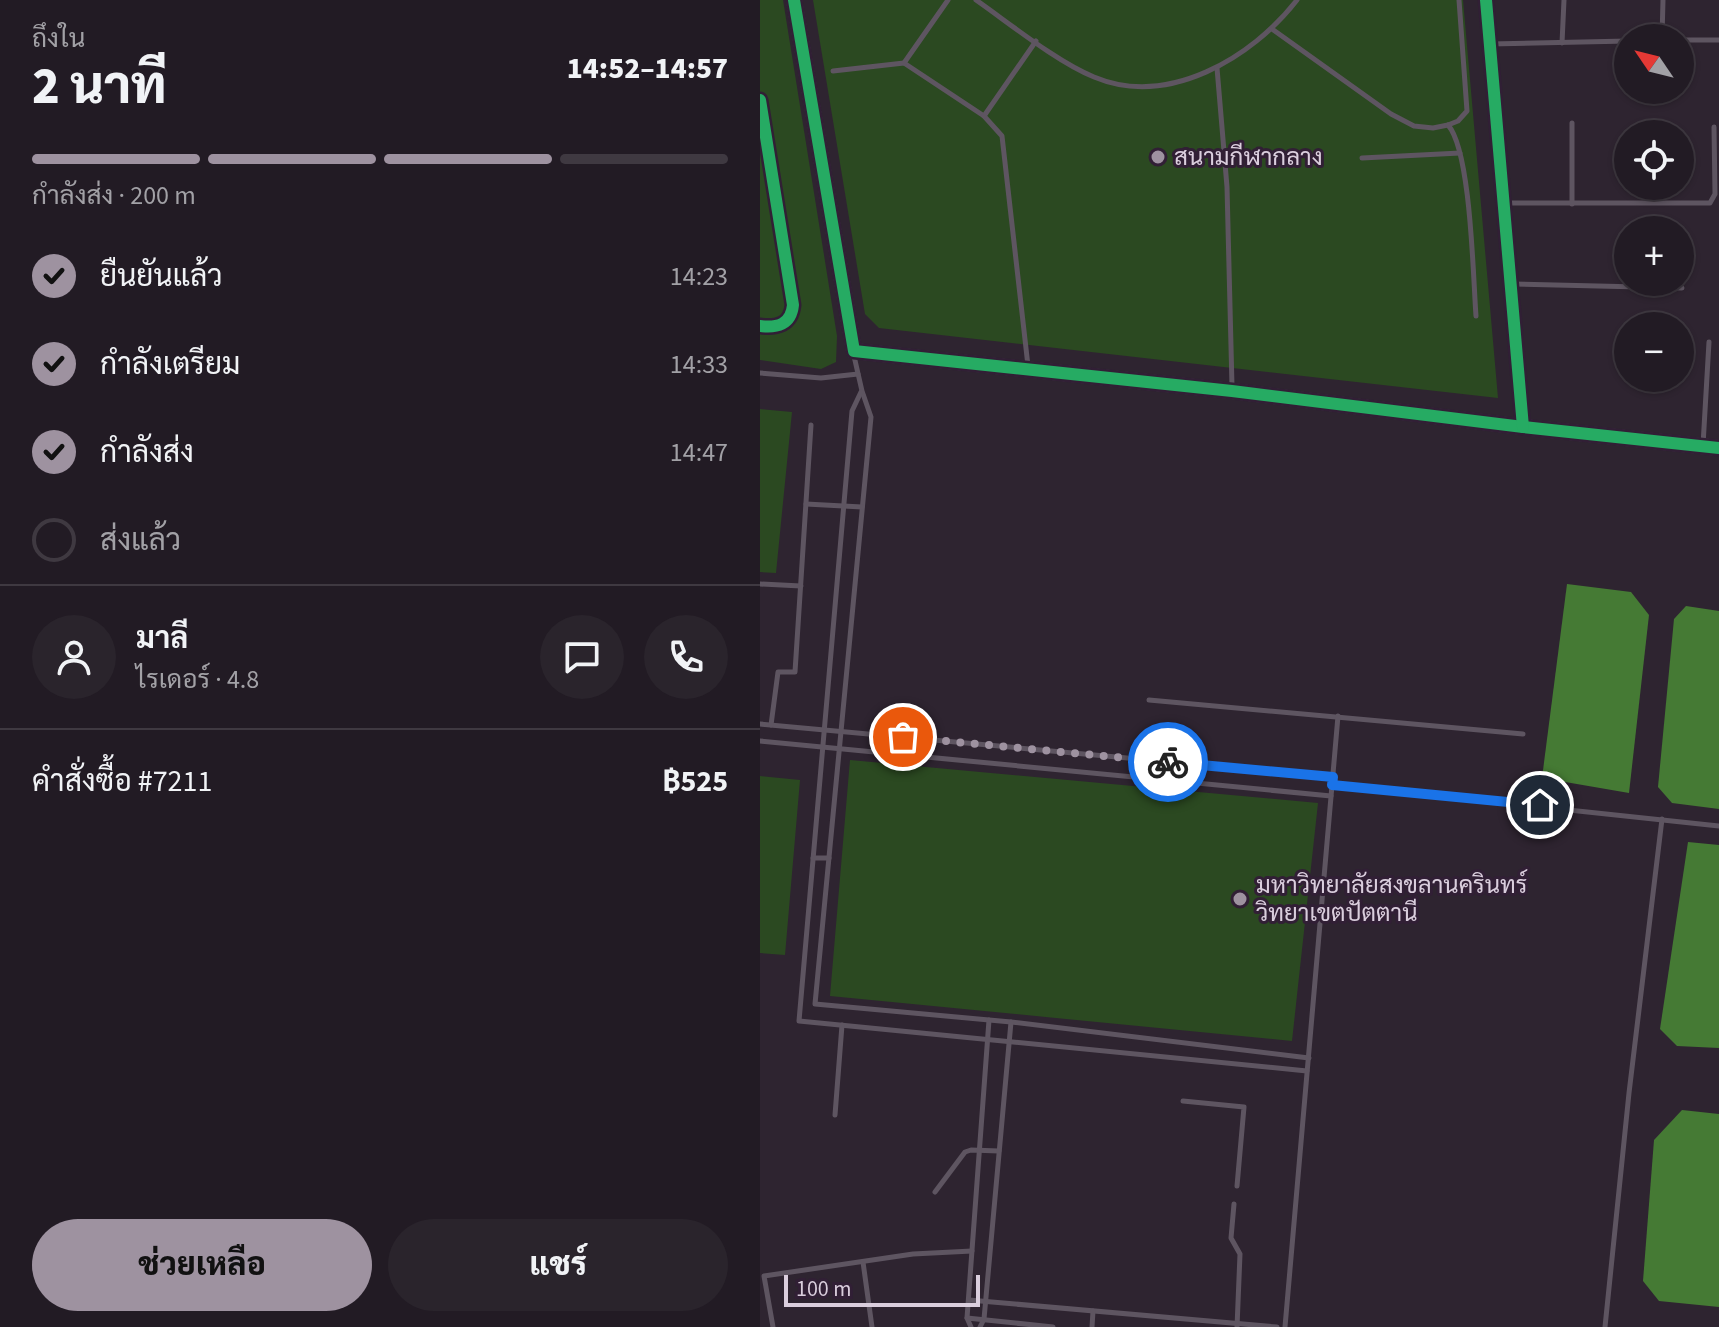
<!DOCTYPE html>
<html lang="th">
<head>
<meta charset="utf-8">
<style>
  :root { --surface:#221b24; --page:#2a242c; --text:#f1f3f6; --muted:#a2a1a6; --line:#3f3941; --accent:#9e92a0 }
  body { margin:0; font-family:"Source Sans 3",Sarabun,sans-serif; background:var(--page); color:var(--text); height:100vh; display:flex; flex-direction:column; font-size:30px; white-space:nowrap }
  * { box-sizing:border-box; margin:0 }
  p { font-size:26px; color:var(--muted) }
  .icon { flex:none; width:44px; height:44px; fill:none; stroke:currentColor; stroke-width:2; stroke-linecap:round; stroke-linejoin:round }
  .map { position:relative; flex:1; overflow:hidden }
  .sheet { display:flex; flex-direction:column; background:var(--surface); width:760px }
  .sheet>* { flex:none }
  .needle { width:52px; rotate:305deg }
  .tools { position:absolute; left:854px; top:24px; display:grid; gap:16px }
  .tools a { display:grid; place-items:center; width:80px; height:80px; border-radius:50%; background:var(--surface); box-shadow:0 2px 6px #0004,0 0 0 2px var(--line); font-size:40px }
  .scale { position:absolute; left:24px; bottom:20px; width:196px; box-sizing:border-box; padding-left:8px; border:4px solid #dacedd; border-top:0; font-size:22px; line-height:28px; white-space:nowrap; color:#dacedd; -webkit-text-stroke:6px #311f35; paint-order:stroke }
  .pin { position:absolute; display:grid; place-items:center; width:68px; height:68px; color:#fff; margin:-34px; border:4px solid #fff; border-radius:50%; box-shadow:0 2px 8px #0007 }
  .courier { position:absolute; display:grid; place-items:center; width:80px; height:80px; margin:-40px; border:6px solid #1a73e8; border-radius:50%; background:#fff; color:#222; box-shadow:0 2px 10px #0007 }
  .overview em { font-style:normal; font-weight:800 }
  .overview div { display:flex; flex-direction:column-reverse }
  .overview { display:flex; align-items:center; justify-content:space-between; height:136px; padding:0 32px }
  h1 { font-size:52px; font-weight:800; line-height:60px }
  .bar { display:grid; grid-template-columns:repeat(4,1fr); gap:12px 8px; align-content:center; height:96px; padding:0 32px }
  .bar i { height:10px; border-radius:6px; background:var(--line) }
  .bar .current { background:var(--accent) }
  .bar p { grid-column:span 4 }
  .line { display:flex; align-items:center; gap:20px; padding:0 32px; border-top:2px solid var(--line) }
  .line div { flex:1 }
  .round { display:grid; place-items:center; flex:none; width:84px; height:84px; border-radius:42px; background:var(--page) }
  ol { padding:0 32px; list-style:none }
  li { display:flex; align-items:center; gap:24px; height:88px }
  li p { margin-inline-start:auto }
  li .icon { padding:8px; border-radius:50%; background:var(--accent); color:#111; stroke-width:4 }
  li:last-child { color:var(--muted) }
  li i { width:44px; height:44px; border:4px solid var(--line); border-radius:50% }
  .cta { display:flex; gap:16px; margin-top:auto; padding:16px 32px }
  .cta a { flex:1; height:92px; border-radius:48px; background:var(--accent); color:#111; font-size:32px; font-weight:800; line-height:92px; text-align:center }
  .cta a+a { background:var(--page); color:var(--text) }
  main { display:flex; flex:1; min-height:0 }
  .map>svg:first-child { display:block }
  .green { fill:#2b4921 }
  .water { fill:#457a34 }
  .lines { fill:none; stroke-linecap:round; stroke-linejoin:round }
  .lane { stroke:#5e5561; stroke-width:5 }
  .street { stroke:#5e5561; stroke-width:11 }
  .secondary { stroke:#635866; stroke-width:16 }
  .cycleway-casing { stroke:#311f35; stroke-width:17 }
  .cycleway { stroke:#26ab63; stroke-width:12 }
  .done { stroke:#9e92a0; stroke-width:8; stroke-dasharray:0 14.4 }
  .route { stroke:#1a73e8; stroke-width:10 }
  .poi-dot { fill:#9e92a0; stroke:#311f35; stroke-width:3 }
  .labels { text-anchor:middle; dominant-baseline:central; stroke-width:6; stroke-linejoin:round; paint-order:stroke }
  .poi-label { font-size:24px; fill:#dacedd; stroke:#311f35; text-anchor:start }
</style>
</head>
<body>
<main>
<section class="sheet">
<div class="overview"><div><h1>2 นาที</h1><p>ถึงใน</p></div><em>14:52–14:57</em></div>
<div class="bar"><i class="current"></i><i class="current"></i><i class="current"></i><i></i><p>กำลังส่ง · 200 m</p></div>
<ol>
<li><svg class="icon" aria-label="check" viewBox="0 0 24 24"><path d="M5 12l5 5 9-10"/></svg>ยืนยันแล้ว<p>14:23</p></li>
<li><svg class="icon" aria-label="check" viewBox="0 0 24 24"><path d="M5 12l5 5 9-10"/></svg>กำลังเตรียม<p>14:33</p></li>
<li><svg class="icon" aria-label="check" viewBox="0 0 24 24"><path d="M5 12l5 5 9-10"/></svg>กำลังส่ง<p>14:47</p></li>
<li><i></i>ส่งแล้ว</li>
</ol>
<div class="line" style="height:144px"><a class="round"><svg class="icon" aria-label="person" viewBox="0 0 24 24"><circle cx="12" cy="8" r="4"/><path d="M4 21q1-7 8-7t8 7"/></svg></a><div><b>มาลี</b><p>ไรเดอร์ · 4.8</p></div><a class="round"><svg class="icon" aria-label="chat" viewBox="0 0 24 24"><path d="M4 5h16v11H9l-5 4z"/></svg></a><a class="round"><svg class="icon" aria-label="phone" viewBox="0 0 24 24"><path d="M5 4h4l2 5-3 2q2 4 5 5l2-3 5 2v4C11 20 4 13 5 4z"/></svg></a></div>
<div class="line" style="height:104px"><div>คำสั่งซื้อ #7211</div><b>฿525</b></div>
<div class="cta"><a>ช่วยเหลือ</a><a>แชร์</a></div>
</section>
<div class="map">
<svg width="959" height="1327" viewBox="0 0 959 1327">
  <rect width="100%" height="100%" fill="#2e2430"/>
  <g class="green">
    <path d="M0 0H23L77 336 76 362 61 369 0 360Z"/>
    <path d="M53 0H703L738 398 119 328 105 314Z"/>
    <path d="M0 409 32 412 16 573 0 572Z"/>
    <path d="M90 760 558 803 532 1041 70 996Z"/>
    <path d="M0 776 40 780 25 955 0 953Z"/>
  </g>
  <g class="water">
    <path d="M807 584 871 592 889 615 869 793 782 778Z"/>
    <path d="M926 606 959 611V809L912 803 898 787 914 619Z"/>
    <path d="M928 842 959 845V1048L917 1046 900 1029Z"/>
    <path d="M922 1110 959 1114V1307L899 1301 883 1281 894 1140Z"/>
  </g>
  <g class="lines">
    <g class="lane">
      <path d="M216 0C249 23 297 62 334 77 408 108 492 58 537 0"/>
      <path d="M512 29 631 114 654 126 673 128 688 125 698 121 707 111 699 0"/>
      <path d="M902 38 903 0"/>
      <path d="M920 40H959"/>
      <path d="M802 43 804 0"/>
      <path d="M730 44 868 41"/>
      <path d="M144 63 224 116 242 136 268 366"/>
      <path d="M457 68 467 187 472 386"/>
      <path d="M73 71 144 63 188 0"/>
      <path d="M224 116 276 41"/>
      <path d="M812 123V204"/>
      <path d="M688 125C711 151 713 277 716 316"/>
      <path d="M602 158 700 153"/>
      <path d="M745 203H950L955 194 954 127"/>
      <path d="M751 284 922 288"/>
      <path d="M94 356 102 391 111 417 55 1004 251 1022 549 1058"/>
      <path d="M0 373 61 378 98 374"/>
      <path d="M101 392 92 411 39 1021 547 1071"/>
      <path d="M943 445 949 342"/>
      <path d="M46 504 102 507"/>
      <path d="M0 584 41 586"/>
      <path d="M389 700 763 734"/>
      <path d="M0 724 573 777"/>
      <path d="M11 725 18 672H35L51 425"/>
      <path d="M0 741 571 796"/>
      <path d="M572 785 959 826"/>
      <path d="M53 858H69"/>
      <path d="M423 1101 484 1107 477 1186"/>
      <path d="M75 1115 82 1025"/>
      <path d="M175 1192 205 1152 211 1150 239 1151"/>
      <path d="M474 1204 471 1238 480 1254 477 1327"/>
      <path d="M103 1262 112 1327"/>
      <path d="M209 1300 517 1327"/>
      <path d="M207 1318 293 1327"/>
      <path d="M13 1327 4 1276 153 1254 212 1251"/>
      <path d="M211 1327 207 1318 229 1020"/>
      <path d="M220 1327 224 1319 251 1022"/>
      <path d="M332 1327 333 1311"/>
      <path d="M525 1327 578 716"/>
      <path d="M845 1327 869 1093 902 819"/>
    </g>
    <path class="street" d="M726 0 763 427"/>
    <path class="secondary" d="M34 0 94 351 472 391 763 427 959 448"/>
    <g class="cycleway-casing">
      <g id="cycleway">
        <path d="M34 0 94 351 472 391 763 427 959 448"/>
        <path d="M726 0 763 427"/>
        <path d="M0 100 33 305C31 325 17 328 0 326"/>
      </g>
    </g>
    <use href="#cycleway" class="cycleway"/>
  </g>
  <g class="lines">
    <path class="done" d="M143 737 408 762"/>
    <path class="route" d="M408 762 573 777 572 785 780 805"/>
  </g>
  <g class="poi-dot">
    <circle cx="398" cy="157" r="8"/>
    <circle cx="480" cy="899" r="8"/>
  </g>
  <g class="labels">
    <g class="poi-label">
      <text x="414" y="157">สนามกีฬากลาง</text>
      <text x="496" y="885">มหาวิทยาลัยสงขลานครินทร์<tspan x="496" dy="28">วิทยาเขตปัตตานี</tspan></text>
    </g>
  </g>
</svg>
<div class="tools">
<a><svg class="needle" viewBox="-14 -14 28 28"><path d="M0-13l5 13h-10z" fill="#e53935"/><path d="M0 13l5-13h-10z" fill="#a2a1a6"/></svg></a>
<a><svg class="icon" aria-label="locate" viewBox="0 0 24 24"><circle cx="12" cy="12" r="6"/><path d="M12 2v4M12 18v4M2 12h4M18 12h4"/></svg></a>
<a>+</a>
<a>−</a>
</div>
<div class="scale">100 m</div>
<div class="pin" style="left:143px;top:737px;background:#ea580c"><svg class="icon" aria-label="bag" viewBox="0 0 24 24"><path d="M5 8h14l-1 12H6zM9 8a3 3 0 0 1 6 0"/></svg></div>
<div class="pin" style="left:780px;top:805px;background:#1f2937"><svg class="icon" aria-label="home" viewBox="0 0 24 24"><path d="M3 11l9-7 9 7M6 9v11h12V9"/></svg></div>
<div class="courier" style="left:408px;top:762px"><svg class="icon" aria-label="bike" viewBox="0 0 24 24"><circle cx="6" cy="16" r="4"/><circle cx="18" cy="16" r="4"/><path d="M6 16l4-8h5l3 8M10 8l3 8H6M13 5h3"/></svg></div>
</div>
</main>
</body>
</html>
